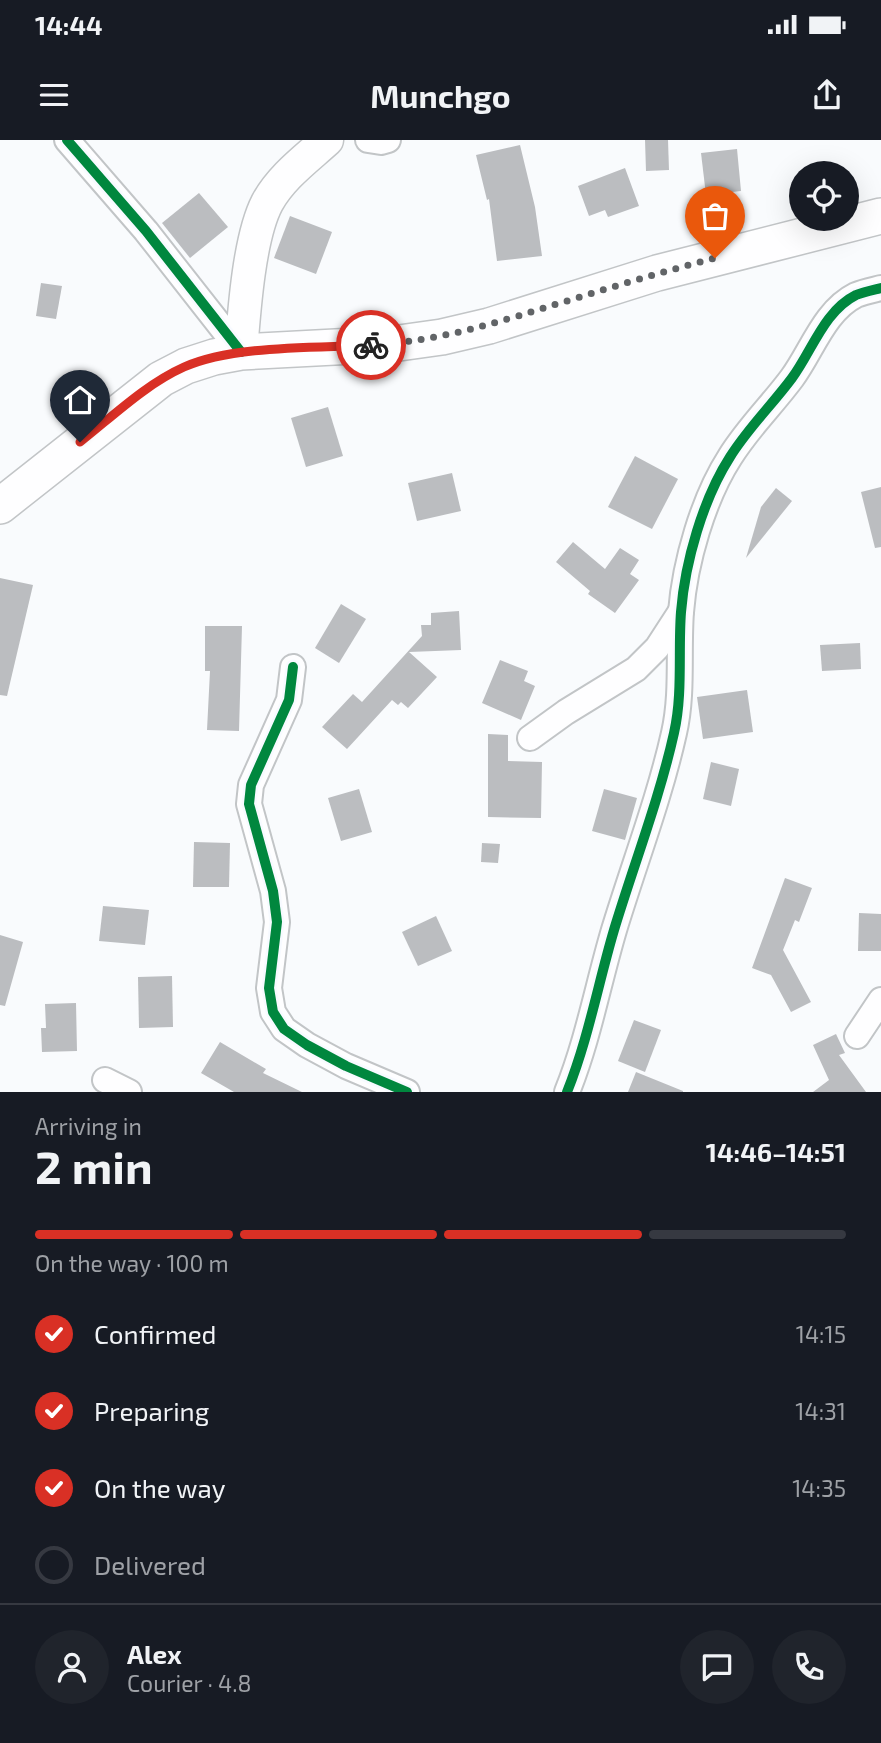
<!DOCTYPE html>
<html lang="en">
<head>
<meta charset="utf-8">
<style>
  :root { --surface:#171b24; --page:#20242c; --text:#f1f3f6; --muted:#9ea1a6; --line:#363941; --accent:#d93025 }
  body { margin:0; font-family:"Exo 2",sans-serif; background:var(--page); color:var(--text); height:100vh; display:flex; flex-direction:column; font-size:26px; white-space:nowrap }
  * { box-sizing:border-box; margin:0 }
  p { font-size:23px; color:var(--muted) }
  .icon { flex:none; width:38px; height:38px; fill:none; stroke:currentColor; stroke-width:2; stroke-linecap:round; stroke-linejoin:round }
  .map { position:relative; height:952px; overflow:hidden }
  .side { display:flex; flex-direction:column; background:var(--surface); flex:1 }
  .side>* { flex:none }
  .controls { position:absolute; left:789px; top:21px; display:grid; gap:14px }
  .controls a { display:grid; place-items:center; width:70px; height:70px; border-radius:50%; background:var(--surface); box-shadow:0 7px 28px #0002; font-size:35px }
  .pin { position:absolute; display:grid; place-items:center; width:60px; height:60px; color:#fff; margin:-72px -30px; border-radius:50% 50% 50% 0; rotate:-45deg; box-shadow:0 0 7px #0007 }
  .pin .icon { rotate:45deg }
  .courier { position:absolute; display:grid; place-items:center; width:70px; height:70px; margin:-35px; border:5px solid #d93025; border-radius:50%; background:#fff; color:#222; box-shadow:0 2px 9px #0007 }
  .head em { font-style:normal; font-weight:700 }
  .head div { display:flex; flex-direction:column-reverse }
  .head { display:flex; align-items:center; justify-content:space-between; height:119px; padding:0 35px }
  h1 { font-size:46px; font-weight:700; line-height:52px }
  .bar { display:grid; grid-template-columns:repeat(4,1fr); gap:10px 7px; align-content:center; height:84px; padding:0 35px }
  .bar i { height:9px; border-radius:5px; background:var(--line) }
  .bar .active { background:var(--accent) }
  .bar p { grid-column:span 4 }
  .line { display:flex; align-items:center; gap:18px; padding:0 35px; border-top:2px solid var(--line) }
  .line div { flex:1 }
  .round { display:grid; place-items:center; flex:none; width:74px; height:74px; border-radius:37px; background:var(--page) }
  ol { padding:0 35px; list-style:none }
  li { display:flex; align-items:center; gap:21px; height:77px }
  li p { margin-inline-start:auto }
  li .icon { padding:7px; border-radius:50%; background:var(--accent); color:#fff; stroke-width:4 }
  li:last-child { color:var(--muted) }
  li i { width:38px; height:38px; border:4px solid var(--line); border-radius:50% }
  .status { display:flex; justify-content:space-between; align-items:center; height:49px; padding:0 35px; background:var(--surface); direction:ltr }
  .status svg { height:19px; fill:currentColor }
  header { display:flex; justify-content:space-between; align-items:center; height:91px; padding:0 35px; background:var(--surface); font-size:32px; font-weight:700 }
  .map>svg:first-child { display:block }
  .building { fill:#bbbdc0 }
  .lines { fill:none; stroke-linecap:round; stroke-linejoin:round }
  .minor-casing { stroke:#c2c5c7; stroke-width:28 }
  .tertiary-casing { stroke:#c2c5c7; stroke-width:35 }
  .secondary-casing { stroke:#c2c5c7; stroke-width:38 }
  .minor { stroke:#fefeff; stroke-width:24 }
  .tertiary { stroke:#fefeff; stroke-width:32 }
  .secondary { stroke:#fefeff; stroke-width:35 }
  .cycleway-casing { stroke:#f7faff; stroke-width:15 }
  .cycleway { stroke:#00873e; stroke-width:10 }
  .done { stroke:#616467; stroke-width:7; stroke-dasharray:0 12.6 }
  .route { stroke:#d93025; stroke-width:9 }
</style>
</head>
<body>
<div class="status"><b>14:44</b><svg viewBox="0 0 49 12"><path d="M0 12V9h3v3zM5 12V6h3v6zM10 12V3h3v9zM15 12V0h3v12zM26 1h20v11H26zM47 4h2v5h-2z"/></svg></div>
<header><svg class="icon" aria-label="menu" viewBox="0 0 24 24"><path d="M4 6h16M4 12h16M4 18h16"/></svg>Munchgo<svg class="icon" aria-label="share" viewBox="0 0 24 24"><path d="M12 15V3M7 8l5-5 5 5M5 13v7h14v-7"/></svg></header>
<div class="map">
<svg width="881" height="952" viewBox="0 0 881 952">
  <rect width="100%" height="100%" fill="#f9fbfd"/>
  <g class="building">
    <path d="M645 0H668L669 30 646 31Z"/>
    <path d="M520 5 535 67 542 116 497 121 489 59 487 60 476 15Z"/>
    <path d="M737 9 741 51 706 55 701 13Z"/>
    <path d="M625 28 639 66 608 77 605 70 589 76 578 46Z"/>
    <path d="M199 53 228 87 190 118 162 83Z"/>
    <path d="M290 76 332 92 316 134 274 118Z"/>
    <path d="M41 143 62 146 56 179 36 176Z"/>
    <path d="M328 267 343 316 306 327 291 278Z"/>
    <path d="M635 316 678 339 652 389 608 367Z"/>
    <path d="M452 333 461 371 417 381 408 343Z"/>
    <path d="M881 347V407L875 408 861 352Z"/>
    <path d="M776 348 792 361 746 418 761 367Z"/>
    <path d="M573 402 605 429 620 408 639 420 630 434 639 440 615 473 588 454 590 451 556 422Z"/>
    <path d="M0 438 33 445 7 556 0 555Z"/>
    <path d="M341 464 366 479 339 523 315 508Z"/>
    <path d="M459 471 461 510 409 512 437 537 408 568 401 562 398 565 392 560 347 609 322 587 353 554 362 562 422 496 421 485H431V473Z"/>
    <path d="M205 486H242L239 591 207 590 210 531H205Z"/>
    <path d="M860 503 861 529 822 531 820 505Z"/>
    <path d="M500 520 528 531 524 541 535 546 521 580 482 563Z"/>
    <path d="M747 550 753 592 703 599 697 557Z"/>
    <path d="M488 594 508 595V621L542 622 541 678 488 677Z"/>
    <path d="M711 622 739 629 731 666 703 659Z"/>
    <path d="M359 649 372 692 341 701 328 658Z"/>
    <path d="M604 649 637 658 625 700 592 691Z"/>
    <path d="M194 702 230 703 229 747H193Z"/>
    <path d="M482 703 500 704 498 723 481 722Z"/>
    <path d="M785 738 812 748 799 782 795 780 783 810 811 862 791 872 771 835 752 828Z"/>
    <path d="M103 766 149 770 145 805 99 801Z"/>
    <path d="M859 773 881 774V811H858Z"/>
    <path d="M436 776 452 811 418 826 402 792Z"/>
    <path d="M0 795 23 802 5 866 0 865Z"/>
    <path d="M172 836 173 887 139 888 138 837Z"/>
    <path d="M76 863 77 911 42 912 41 888H46L45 864Z"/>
    <path d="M634 880 661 890 645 932 618 921Z"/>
    <path d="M836 894 845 913 839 915 866 952H813L829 940 813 905Z"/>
    <path d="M220 902 266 929 263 933 302 952H234L201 933Z"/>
    <path d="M636 932 683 951V952H628Z"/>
  </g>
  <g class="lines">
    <g class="minor-casing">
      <g id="minor">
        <path d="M67 0 146 91 241 212"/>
        <path d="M368 0 381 2 388 0"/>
        <path d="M293 527 289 560 251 645 249 664 273 751 277 782 269 848 273 872 284 889 307 905 346 926 407 952"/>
        <path d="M530 598 566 572 636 529 657 508 681 471"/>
        <path d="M857 896 881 860"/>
        <path d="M105 940 129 952"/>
        <path d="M567 952C588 900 598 844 614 790 634 724 659 660 674 593 683 554 678 511 681 472 685 422 703 359 730 317 748 288 772 265 792 238 812 211 824 171 856 155 863 152 873 150 881 148"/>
      </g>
    </g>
    <g class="tertiary-casing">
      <path id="tertiary" d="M241 212C244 172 249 98 267 63 281 37 306 19 327 0"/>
    </g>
    <g class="secondary-casing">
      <path id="secondary" d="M0 366 161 239 186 226 214 217 241 212 392 204 442 197 489 186 657 133 881 76"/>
    </g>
    <use href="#minor" class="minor"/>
    <use href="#tertiary" class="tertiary"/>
    <use href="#secondary" class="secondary"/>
    <g class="cycleway-casing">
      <g id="cycleway">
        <path d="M67 0 146 91 241 212"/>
        <path d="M293 527 289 560 251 645 249 664 273 751 277 782 269 848 273 872 284 889 307 905 346 926 407 952"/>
        <path d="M567 952C588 900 598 844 614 790 634 724 659 660 674 593 683 554 678 511 681 472 685 422 703 359 730 317 748 288 772 265 792 238 812 211 824 171 856 155 863 152 873 150 881 148"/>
      </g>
    </g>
    <use href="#cycleway" class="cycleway"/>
  </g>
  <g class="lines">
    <path class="done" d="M371 205C443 201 501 181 570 160 618 145 666 131 715 118"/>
    <path class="route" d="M80 302C113 276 146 244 184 227 233 205 317 208 371 205"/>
  </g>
</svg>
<div class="controls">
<a><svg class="icon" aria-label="locate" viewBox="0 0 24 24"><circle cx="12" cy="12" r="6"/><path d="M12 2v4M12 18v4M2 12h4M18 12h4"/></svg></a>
</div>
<div class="pin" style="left:715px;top:118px;background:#ea580c"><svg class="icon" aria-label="bag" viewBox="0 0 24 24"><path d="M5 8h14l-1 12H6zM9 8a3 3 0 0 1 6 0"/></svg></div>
<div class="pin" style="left:80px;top:302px;background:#1f2937"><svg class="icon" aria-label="home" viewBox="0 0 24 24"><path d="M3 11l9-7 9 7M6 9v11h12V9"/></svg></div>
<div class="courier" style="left:371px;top:205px"><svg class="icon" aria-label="bike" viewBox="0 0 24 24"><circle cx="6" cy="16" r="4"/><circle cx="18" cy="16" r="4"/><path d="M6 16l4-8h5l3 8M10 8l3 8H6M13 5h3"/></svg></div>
</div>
<section class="side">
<div class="head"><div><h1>2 min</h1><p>Arriving in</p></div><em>14:46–14:51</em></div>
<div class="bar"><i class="active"></i><i class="active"></i><i class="active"></i><i></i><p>On the way · 100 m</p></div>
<ol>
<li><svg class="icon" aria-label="check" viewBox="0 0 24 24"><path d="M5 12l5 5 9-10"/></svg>Confirmed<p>14:15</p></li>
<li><svg class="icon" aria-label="check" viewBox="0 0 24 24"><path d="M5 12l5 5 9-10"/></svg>Preparing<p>14:31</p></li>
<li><svg class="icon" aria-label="check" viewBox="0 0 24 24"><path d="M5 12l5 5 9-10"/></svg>On the way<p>14:35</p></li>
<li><i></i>Delivered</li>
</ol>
<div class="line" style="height:126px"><a class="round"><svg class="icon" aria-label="person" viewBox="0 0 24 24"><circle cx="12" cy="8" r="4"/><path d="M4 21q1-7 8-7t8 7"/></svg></a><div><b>Alex</b><p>Courier · 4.8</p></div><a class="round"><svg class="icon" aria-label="chat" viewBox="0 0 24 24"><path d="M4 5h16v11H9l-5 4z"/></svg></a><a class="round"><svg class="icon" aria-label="phone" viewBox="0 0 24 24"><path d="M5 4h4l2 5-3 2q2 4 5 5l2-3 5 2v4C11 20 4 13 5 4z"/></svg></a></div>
</section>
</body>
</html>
